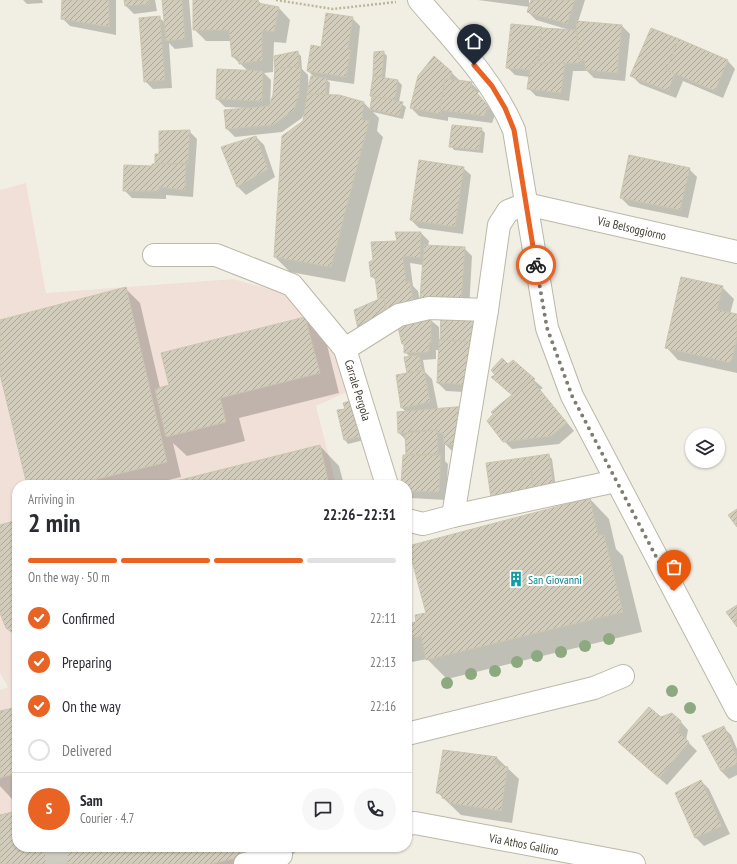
<!DOCTYPE html>
<html lang="en">
<head>
<meta charset="utf-8">
<style>
  :root { --surface:#fff; --page:#f7f7f7; --text:#2b2b33; --muted:#7c7c81; --line:#e1e1e2; --accent:#e86324 }
  body { margin:0; font-family:"PT Sans Narrow",sans-serif; background:var(--page); color:var(--text); height:100vh; display:flex; flex-direction:column; font-size:15px; white-space:nowrap }
  * { box-sizing:border-box; margin:0 }
  p { font-size:13px; color:var(--muted) }
  .icon { flex:none; width:22px; height:22px; fill:none; stroke:currentColor; stroke-width:2; stroke-linecap:round; stroke-linejoin:round }
  .map { position:relative; flex:1; overflow:hidden }
  .panel { position:absolute; left:12px; top:480px; width:400px; height:372px; display:flex; flex-direction:column; background:var(--surface); border-radius:16px; box-shadow:0 1px 3px #0004 }
  .panel>* { flex:none }
  .tools { position:absolute; left:685px; top:428px; display:grid; gap:8px }
  .tools a { display:grid; place-items:center; width:40px; height:40px; border-radius:50%; background:var(--surface); box-shadow:0 1px 3px #0004; font-size:20px }
  .pin { position:absolute; display:grid; place-items:center; width:34px; height:34px; color:#fff; margin:-41px -17px; border-radius:50% 50% 50% 0; rotate:-45deg; box-shadow:0 0 4px #0007 }
  .pin .icon { rotate:45deg }
  .courier { position:absolute; display:grid; place-items:center; width:40px; height:40px; margin:-20px; border:3px solid #e86324; border-radius:50%; background:#fff; color:#222; box-shadow:0 1px 5px #0007 }
  .summary em { font-style:normal; font-weight:600 }
  .summary div { display:flex; flex-direction:column-reverse }
  .summary { display:flex; align-items:center; justify-content:space-between; height:68px; padding:0 16px }
  h1 { font-size:26px; font-weight:600; line-height:30px }
  .bar { display:grid; grid-template-columns:repeat(4,1fr); gap:6px 4px; align-content:center; height:48px; padding:0 16px }
  .bar i { height:5px; border-radius:3px; background:var(--line) }
  .bar .current { background:var(--accent) }
  .bar p { grid-column:span 4 }
  .line { display:flex; align-items:center; gap:10px; padding:0 16px; border-top:1px solid var(--line) }
  .line div { flex:1 }
  .round { display:grid; place-items:center; flex:none; width:42px; height:42px; border-radius:21px; background:var(--page) }
  ol { padding:0 16px; list-style:none }
  li { display:flex; align-items:center; gap:12px; height:44px }
  li p { margin-inline-start:auto }
  li .icon { padding:4px; border-radius:50%; background:var(--accent); color:#fff; stroke-width:4 }
  li:last-child { color:var(--muted) }
  li i { width:22px; height:22px; border:2px solid var(--line); border-radius:50% }
  .map>svg:first-child { display:block }
  .medical { fill:#f1e0d8 }
  .shadow { fill:#0003 }
  .building { fill:url(#building-hatch); stroke:#cbc5af }
  .lines { fill:none; stroke-linecap:round; stroke-linejoin:round }
  .minor-tunnel { stroke:#ceccc1; stroke-width:22; stroke-dasharray:22 11; stroke-linecap:butt }
  .minor-casing { stroke:#bbb8a8; stroke-width:24 }
  .path { stroke:#bcb69a; stroke-width:2.5; stroke-dasharray:2 2; stroke-linecap:butt }
  .minor { stroke:#fff; stroke-width:22 }
  .tree { fill:#8da97f }
  .done { stroke:#7f7d72; stroke-width:4; stroke-dasharray:0 7.2 }
  .route { stroke:#e86324; stroke-width:5 }
  .labels { text-anchor:middle; dominant-baseline:central; stroke-width:4; stroke-linejoin:round; paint-order:stroke }
  .street-label { font-size:12px; fill:#423f35; stroke:#fff }
  .culture-label { font-size:12px; fill:#0d838f; stroke:#fff; text-anchor:start }
</style>
</head>
<body>
<div class="map">
<svg width="737" height="864" viewBox="0 0 737 864">
  <defs>
    <pattern id="building-hatch" width="6" height="6" patternUnits="userSpaceOnUse"><rect width="6" height="6" fill="#d1ccbb"/><path d="M-1 1l2-2M0 6l6-6M5 7l2-2" fill="none" stroke="#aba799"/></pattern>
  </defs>
  <rect width="100%" height="100%" fill="#f1efe4"/>
  <path class="medical" d="M26 183 46 293 234 279 289 295 341 357 351 390 316 406 336 485H17V847H277L257 864H9L0 843V690L8 687 0 673V190Z"/>
  <g class="shadow">
    <path d="M23 0H42L43 3 27 4Z"/>
    <path d="M63 0H116V35L70 26 62 18Z"/>
    <path d="M125 0H155L157 11 134 14 126 6Z"/>
    <path d="M163 0H189L193 47 175 49 169 43 172 88 153 89 145 81 159 17 165 23Z"/>
    <path d="M194 0H258L262 5 279 8 290 20 286 43 274 42 273 72 264 73 271 80 270 107 274 96 275 56 297 52 301 56 302 69 308 75 309 94 312 77H314L308 71 322 48 352 18 360 26 354 84 327 80 330 83 329 95 364 103 371 110 375 52H383L387 56 385 79 398 81 402 85 399 102 406 107 403 119 373 112 379 118 377 131 383 137 345 282 290 272 275 257 306 110 302 118 282 132 235 137 227 129 246 108 225 107 217 99 218 70 248 71 233 57 232 41H206L194 29Z"/>
    <path d="M478 0H529V6L532 0H585L578 22 622 26 630 34 625 81 594 78 587 71H573L569 101 536 96 528 88 529 77 515 75 507 67 512 26 570 30 536 20 528 12 530 7Z"/>
    <path d="M440 61 460 81 471 83 479 91 478 94 495 115 492 123 448 117V121L419 116 411 108Z"/>
    <path d="M728 61 735 69 723 98 683 81 676 98 640 84 632 76Z"/>
    <path d="M481 129 485 133 483 153 454 150 451 146Z"/>
    <path d="M189 131 197 139 193 197 166 195V199L132 198 124 190 156 165V155H160Z"/>
    <path d="M256 137 264 145 275 177 246 195 238 187 222 148Z"/>
    <path d="M463 168 471 175 463 234 419 228 411 220Z"/>
    <path d="M689 169 697 177 688 218 629 206 621 198Z"/>
    <path d="M421 233 429 241 428 246 464 248 472 256 469 310 423 265 410 263 413 286 418 291 422 313 439 327V340L475 315 480 393 446 391 438 383 440 350H436V359L423 360 425 372 432 379 438 409 467 407 453 452 445 444V461L448 464 446 500 410 498 407 496V485H402L407 456 406 440 399 433 406 412 402 408 398 390 408 374 405 358 410 357 405 352V345L397 321 379 298 377 282 372 276 398 242Z"/>
    <path d="M722 287 734 299 730 314 737 315V373L678 360 667 348Z"/>
    <path d="M125 288 140 303 160 388 170 386 305 318 325 337 339 393 239 418 245 441 187 456 173 443 181 477 148 485H28L0 370V321Z"/>
    <path d="M513 362 543 388 540 390 574 431 559 444 512 449 504 441 513 395 508 365Z"/>
    <path d="M356 405 364 440 348 444 345 440 338 411Z"/>
    <path d="M320 446 339 466 344 485H164Z"/>
    <path d="M548 455 552 459 556 488 500 505Z"/>
    <path d="M590 499 609 519 616 549 623 556 642 632 447 679 427 659 407 663V625L417 623 427 613Z"/>
    <path d="M17 708V797L12 799 0 786V712Z"/>
    <path d="M660 718 680 721 688 730 686 740 697 751 667 785 619 742Z"/>
    <path d="M723 727 731 735 737 749V775L729 779 721 771Z"/>
    <path d="M454 751 496 757 519 779 512 823 461 815 437 792Z"/>
    <path d="M407 760 412 790 407 792Z"/>
    <path d="M701 781 709 789 730 834 704 846 696 838 676 793Z"/>
    <path d="M17 812V847H300L287 861 280 864H1L0 816Z"/>
  </g>
  <g class="building">
    <path d="M62 0H109V27L61 19Z"/>
    <path d="M124 0H149V4L125 6Z"/>
    <path d="M162 0H182L185 39 166 41Z"/>
    <path d="M193 0H258V3L279 7 274 32 262 30V60L239 64 238 56 232 57 229 30H193Z"/>
    <path d="M531 0H575L567 24 527 12Z"/>
    <path d="M326 13 353 17 348 49 351 50 346 77 307 71 311 45 321 47Z"/>
    <path d="M160 16 165 80 144 82 139 18Z"/>
    <path d="M576 21 622 25 617 73 585 70V61L579 60Z"/>
    <path d="M511 24 542 27 538 64 531 63V70L506 68Z"/>
    <path d="M542 28 576 30 579 60H581V63L538 64Z"/>
    <path d="M651 28 679 39 666 70 675 73 668 91 630 76Z"/>
    <path d="M679 39 728 60 715 91 666 70Z"/>
    <path d="M298 51 299 66 275 69 274 56Z"/>
    <path d="M384 51 382 78 373 76 374 52Z"/>
    <path d="M434 56 452 72 449 81 445 80 440 114 410 108 418 76Z"/>
    <path d="M531 63H565L561 93 527 89Z"/>
    <path d="M301 66 299 94 294 110 273 125 226 129 224 110 269 106 273 95 275 69Z"/>
    <path d="M217 69 263 71 262 101 216 99Z"/>
    <path d="M311 76 326 78V94H307Z"/>
    <path d="M373 76 398 80 395 100 370 96Z"/>
    <path d="M449 79 472 82 471 86 488 106 484 116 440 110 445 80Z"/>
    <path d="M307 94 339 95 364 102 362 120 369 121 331 267 274 257 282 136 303 121Z"/>
    <path d="M372 96 403 102 399 116 370 109Z"/>
    <path d="M452 125 482 128 479 150 449 147Z"/>
    <path d="M190 130 188 163 155 164V154H159V131Z"/>
    <path d="M256 136 268 169 237 187 221 147Z"/>
    <path d="M629 155 690 168 680 210 620 198Z"/>
    <path d="M419 160 464 167 455 227 410 220Z"/>
    <path d="M152 164H186L185 190 159 187V191H123L124 165 152 166Z"/>
    <path d="M395 232H421L420 258 403 256 406 282H410L414 305 386 314 384 297 378 299 375 277H371L369 262 373 260 371 242 397 241Z"/>
    <path d="M424 245 465 247 461 302 420 299Z"/>
    <path d="M681 277 723 286 717 310 737 314V338L731 363 665 348Z"/>
    <path d="M126 287 167 462 73 485H27L0 374V320Z"/>
    <path d="M384 297 386 314 358 329 354 310Z"/>
    <path d="M441 312 476 314 474 342 440 340Z"/>
    <path d="M305 317 320 373 220 398 226 422 166 437 155 389 169 385 161 353Z"/>
    <path d="M431 318V342L429 343V352L404 353V344H402L396 319Z"/>
    <path d="M439 340 474 342 472 385 437 383Z"/>
    <path d="M419 355 422 370 407 373 404 357Z"/>
    <path d="M502 358 508 364 513 360 535 379 533 381 531 379 512 395 491 377 495 375 491 370Z"/>
    <path d="M424 370 430 402 401 408 396 375Z"/>
    <path d="M531 379 567 423 551 436 503 442 487 421 493 414 491 412Z"/>
    <path d="M353 400 360 437 344 440 337 410 345 409 343 403Z"/>
    <path d="M467 406 462 446 444 444 443 433H437V430L410 431V433H398L397 412Z"/>
    <path d="M437 430 438 454 406 455 405 433Z"/>
    <path d="M320 445 329 485H160Z"/>
    <path d="M549 454 553 485 533 487 529 457Z"/>
    <path d="M403 455H441L439 492 407 491V485H401Z"/>
    <path d="M529 457 534 491 491 498 486 463Z"/>
    <path d="M590 498 598 535H604L623 612 426 660 421 636 407 639V624L416 622 415 615 426 613 408 546Z"/>
    <path d="M737 509V527L728 515Z"/>
    <path d="M17 520V636L6 628 0 613V525Z"/>
    <path d="M737 605V627L726 612Z"/>
    <path d="M17 707V773L0 778V711Z"/>
    <path d="M649 707 661 717 672 713 681 721 678 732 689 742 659 778 618 742Z"/>
    <path d="M724 726 737 758V764L721 771 702 736Z"/>
    <path d="M443 750 497 757 495 764 508 767 501 811 449 803V799L442 798 443 794 436 793Z"/>
    <path d="M701 780 722 826 695 838 675 793Z"/>
    <path d="M17 811V847H271L260 852 211 864H0V815Z"/>
  </g>
  <g class="lines">
    <path class="minor-tunnel" d="M57 864 56 851 63 847"/>
    <g class="minor-casing">
      <g id="minor">
        <path d="M419 0C454 41 493 80 514 130L547 328 572 396 737 710"/>
        <path d="M526 204 737 252"/>
        <path d="M154 255H216L292 285 345 349 387 485"/>
        <path d="M345 349 399 315 429 308 487 310"/>
        <path d="M453 516 487 310 499 225 508 211 526 204"/>
        <path d="M407 520 423 524 453 516 616 481"/>
        <path d="M407 734 594 688 623 676"/>
        <path d="M407 824 415 823 634 864"/>
        <path d="M245 864 281 855"/>
      </g>
    </g>
    <path class="path" d="M276 0 333 9 396 2"/>
    <use href="#minor" class="minor"/>
  </g>
  <g class="tree">
    <circle cx="609" cy="639" r="6"/>
    <circle cx="585" cy="646" r="6"/>
    <circle cx="561" cy="652" r="6"/>
    <circle cx="537" cy="656" r="6"/>
    <circle cx="517" cy="662" r="6"/>
    <circle cx="495" cy="671" r="6"/>
    <circle cx="471" cy="674" r="6"/>
    <circle cx="447" cy="683" r="6"/>
    <circle cx="672" cy="691" r="6"/>
    <circle cx="690" cy="708" r="6"/>
  </g>
  <g class="lines">
    <path class="done" d="M536 265 547 328 572 396 674 591"/>
    <path class="route" d="M474 65 492 86 505 108 514 130 536 265"/>
  </g>
  <defs>
    <g id="building-bare" transform="scale(1.2)"><path d="M-4-6H4V6H1V3H-1V6H-4ZM-2.5-4.3h1.7v1.8h-1.7ZM.8-4.3h1.7v1.8H.8ZM-2.5-1h1.7V.8h-1.7ZM.8-1h1.7V.8H.8Z" fill="#0f9aa8" stroke="#fff" stroke-width="2.5" paint-order="stroke"/></g>
  </defs>
  <g fill-rule="evenodd">
    <use href="#building-bare" x="516" y="579"/>
  </g>
  <g class="labels">
    <g class="street-label">
      <text transform="translate(632 228) rotate(13)">Via Belsoggiorno</text>
      <text transform="translate(358 390) rotate(73)">Carrale Pergola</text>
      <text transform="translate(524 844) rotate(11)">Via Athos Gallino</text>
    </g>
    <g class="culture-label">
      <text x="528" y="579">San Giovanni</text>
    </g>
  </g>
</svg>
<div class="tools">
<a><svg class="icon" aria-label="layers" viewBox="0 0 24 24"><path d="M12 4l9 5-9 5-9-5zM3 14l9 5 9-5"/></svg></a>
</div>
<div class="pin" style="left:674px;top:591px;background:#ea580c"><svg class="icon" aria-label="bag" viewBox="0 0 24 24"><path d="M5 8h14l-1 12H6zM9 8a3 3 0 0 1 6 0"/></svg></div>
<div class="pin" style="left:474px;top:65px;background:#1f2937"><svg class="icon" aria-label="home" viewBox="0 0 24 24"><path d="M3 11l9-7 9 7M6 9v11h12V9"/></svg></div>
<div class="courier" style="left:536px;top:265px"><svg class="icon" aria-label="bike" viewBox="0 0 24 24"><circle cx="6" cy="16" r="4"/><circle cx="18" cy="16" r="4"/><path d="M6 16l4-8h5l3 8M10 8l3 8H6M13 5h3"/></svg></div>
<section class="panel">
<div class="summary"><div><h1>2 min</h1><p>Arriving in</p></div><em>22:26–22:31</em></div>
<div class="bar"><i class="current"></i><i class="current"></i><i class="current"></i><i></i><p>On the way · 50 m</p></div>
<ol>
<li><svg class="icon" aria-label="check" viewBox="0 0 24 24"><path d="M5 12l5 5 9-10"/></svg>Confirmed<p>22:11</p></li>
<li><svg class="icon" aria-label="check" viewBox="0 0 24 24"><path d="M5 12l5 5 9-10"/></svg>Preparing<p>22:13</p></li>
<li><svg class="icon" aria-label="check" viewBox="0 0 24 24"><path d="M5 12l5 5 9-10"/></svg>On the way<p>22:16</p></li>
<li><i></i>Delivered</li>
</ol>
<div class="line" style="height:72px"><b class="round" style="background:var(--accent);color:#fff">S</b><div><b>Sam</b><p>Courier · 4.7</p></div><a class="round"><svg class="icon" aria-label="chat" viewBox="0 0 24 24"><path d="M4 5h16v11H9l-5 4z"/></svg></a><a class="round"><svg class="icon" aria-label="phone" viewBox="0 0 24 24"><path d="M5 4h4l2 5-3 2q2 4 5 5l2-3 5 2v4C11 20 4 13 5 4z"/></svg></a></div>
</section>
</div>
</body>
</html>
